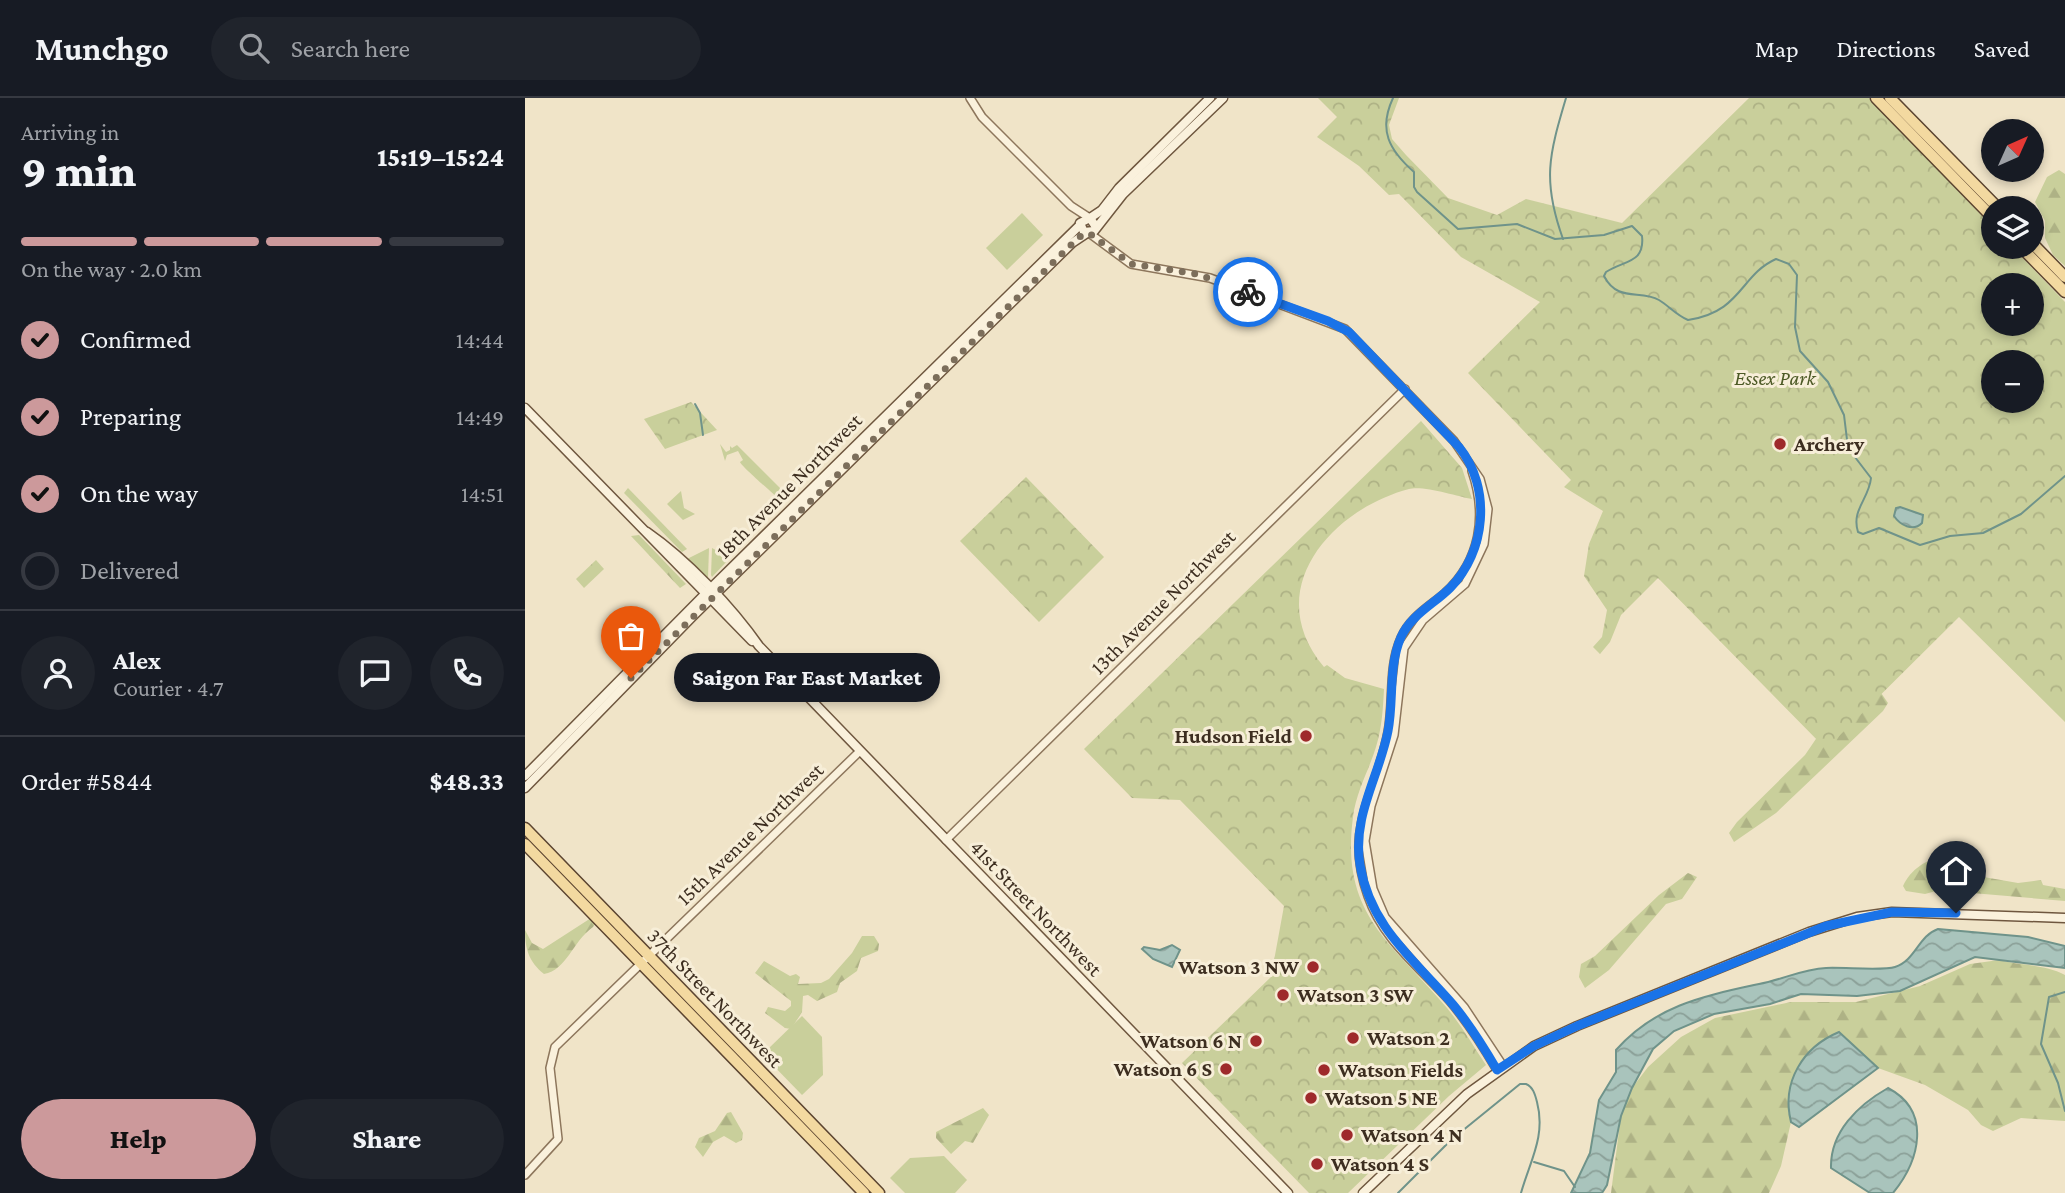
<!DOCTYPE html>
<html lang="en">
<head>
<meta charset="utf-8">
<style>
  :root { --surface:#171b24; --page:#20242c; --text:#f1f3f6; --muted:#9ea1a6; --line:#363941; --accent:#cc999b }
  body { margin:0; font-family:"Crimson Pro",serif; background:var(--page); color:var(--text); height:100vh; display:flex; flex-direction:column; font-size:26px; white-space:nowrap }
  * { box-sizing:border-box; margin:0 }
  p { font-size:23px; color:var(--muted) }
  .icon { flex:none; width:38px; height:38px; fill:none; stroke:currentColor; stroke-width:2; stroke-linecap:round; stroke-linejoin:round }
  .map { position:relative; flex:1; overflow:hidden }
  .sheet { display:flex; flex-direction:column; background:var(--surface); width:525px }
  .sheet>* { flex:none }
  .needle { width:46px; rotate:45deg }
  .fabs { position:absolute; left:1456px; top:21px; display:grid; gap:14px }
  .fabs a { display:grid; place-items:center; width:63px; height:63px; border-radius:50%; background:var(--surface); box-shadow:0 4px 10px #0003; font-size:35px }
  .pin { position:absolute; display:grid; place-items:center; width:60px; height:60px; color:#fff; margin:-72px -30px; border-radius:50% 50% 50% 0; rotate:-45deg; box-shadow:0 0 7px #0007 }
  .pin .icon { rotate:45deg }
  .courier { position:absolute; display:grid; place-items:center; width:70px; height:70px; margin:-35px; border:5px solid #1a73e8; border-radius:50%; background:#fff; color:#222; box-shadow:0 2px 9px #0007 }
  .bubble { position:absolute; height:49px; border-radius:24px; background:var(--surface); box-shadow:0 4px 10px #0003; font-size:23px; font-weight:800; line-height:49px; text-align:center }
  .head em { font-style:normal; font-weight:800 }
  .head div { display:flex; flex-direction:column-reverse }
  .head { display:flex; align-items:center; justify-content:space-between; height:119px; padding:0 21px }
  h1 { font-size:46px; font-weight:800; line-height:52px }
  .bar { display:grid; grid-template-columns:repeat(4,1fr); gap:10px 7px; align-content:center; height:84px; padding:0 21px }
  .bar i { height:9px; border-radius:5px; background:var(--line) }
  .bar .on { background:var(--accent) }
  .bar p { grid-column:span 4 }
  .line { display:flex; align-items:center; gap:18px; padding:0 21px; border-top:2px solid var(--line) }
  .line div { flex:1 }
  .round { display:grid; place-items:center; flex:none; width:74px; height:74px; border-radius:37px; background:var(--page) }
  ol { padding:0 21px; list-style:none }
  li { display:flex; align-items:center; gap:21px; height:77px }
  li p { margin-inline-start:auto }
  li .icon { padding:7px; border-radius:50%; background:var(--accent); color:#111; stroke-width:4 }
  li:last-child { color:var(--muted) }
  li i { width:38px; height:38px; border:4px solid var(--line); border-radius:50% }
  .button { display:flex; gap:14px; margin-top:auto; padding:14px 21px }
  .button a { flex:1; height:80px; border-radius:42px; background:var(--accent); color:#111; font-size:28px; font-weight:800; line-height:80px; text-align:center }
  .button a+a { background:var(--page); color:var(--text) }
  header { display:flex; align-items:center; gap:42px; box-sizing:border-box; height:98px; padding:0 35px; background:var(--surface); border-bottom:2px solid var(--line) }
  header strong { font-size:33px }
  nav { display:flex; gap:38px; margin-inline-start:auto; font-size:24px }
  .search { width:490px; height:63px; background:var(--page); display:flex; align-items:center; gap:18px; box-sizing:border-box; padding:0 24px; border-radius:38px; color:var(--muted); font-size:26px }
  main { display:flex; flex:1; min-height:0 }
  .map>svg:first-child { display:block }
  .grass { fill:#c9cf9b }
  .forest { fill:url(#forest-firs) }
  .park { fill:url(#park-crowns); fill-rule:evenodd }
  .water { fill:url(#water-waves); stroke:#6f938a; stroke-width:2 }
  .lines { fill:none; stroke-linecap:round; stroke-linejoin:round }
  .stream { stroke:#6f938a; stroke-width:2 }
  .tertiary-casing { stroke:#8d765c; stroke-width:10 }
  .secondary-casing { stroke:#6f573f; stroke-width:11 }
  .primary-casing { stroke:#5b4430; stroke-width:13 }
  .tertiary { stroke:#faf1dc; stroke-width:7 }
  .secondary { stroke:#faf1dc; stroke-width:8 }
  .primary { stroke:#f3d9a0; stroke-width:10 }
  .done { stroke:#7c6e5b; stroke-width:7; stroke-dasharray:0 12.6 }
  .route { stroke:#1a73e8; stroke-width:9 }
  .poi-dot { fill:#9e2a2b; stroke:#f7eed8; stroke-width:2.5 }
  .labels { text-anchor:middle; dominant-baseline:central; stroke-width:6; stroke-linejoin:round; paint-order:stroke }
  .park-label { font-size:21px; font-style:italic; fill:#4d5a26; stroke:#f7eed8 }
  .poi-label { font-size:21px; font-weight:bold; fill:#3d2e20; stroke:#f7eed8; text-anchor:start }
  .street-label { font-size:21px; fill:#3d2e20; stroke:#f7eed8 }
</style>
</head>
<body>
<header>
<strong>Munchgo</strong>
<div class="search"><svg class="icon" aria-label="search" viewBox="0 0 24 24"><circle cx="10" cy="10" r="6"/><path d="M15 15l6 6"/></svg>Search here</div>
<nav><a>Map</a><a>Directions</a><a>Saved</a></nav>
</header>
<main>
<section class="sheet">
<div class="head"><div><h1>9 min</h1><p>Arriving in</p></div><em>15:19–15:24</em></div>
<div class="bar"><i class="on"></i><i class="on"></i><i class="on"></i><i></i><p>On the way · 2.0 km</p></div>
<ol>
<li><svg class="icon" aria-label="check" viewBox="0 0 24 24"><path d="M5 12l5 5 9-10"/></svg>Confirmed<p>14:44</p></li>
<li><svg class="icon" aria-label="check" viewBox="0 0 24 24"><path d="M5 12l5 5 9-10"/></svg>Preparing<p>14:49</p></li>
<li><svg class="icon" aria-label="check" viewBox="0 0 24 24"><path d="M5 12l5 5 9-10"/></svg>On the way<p>14:51</p></li>
<li><i></i>Delivered</li>
</ol>
<div class="line" style="height:126px"><a class="round"><svg class="icon" aria-label="person" viewBox="0 0 24 24"><circle cx="12" cy="8" r="4"/><path d="M4 21q1-7 8-7t8 7"/></svg></a><div><b>Alex</b><p>Courier · 4.7</p></div><a class="round"><svg class="icon" aria-label="chat" viewBox="0 0 24 24"><path d="M4 5h16v11H9l-5 4z"/></svg></a><a class="round"><svg class="icon" aria-label="phone" viewBox="0 0 24 24"><path d="M5 4h4l2 5-3 2q2 4 5 5l2-3 5 2v4C11 20 4 13 5 4z"/></svg></a></div>
<div class="line" style="height:91px"><div>Order #5844</div><b>$48.33</b></div>
<div class="button"><a>Help</a><a>Share</a></div>
</section>
<div class="map">
<svg width="1540" height="1095" viewBox="0 0 1540 1095">
  <defs>
    <pattern id="forest-firs" width="22" height="20" patternUnits="userSpaceOnUse" patternTransform="scale(1.75)"><rect width="22" height="20" fill="#c9cf9b"/><path d="M5 1l3.5 6h-7zM16 11l3.5 6h-7z" fill="#aeb285"/></pattern>
    <pattern id="park-crowns" width="20" height="18" patternUnits="userSpaceOnUse" patternTransform="scale(1.75)"><rect width="20" height="18" fill="#c9cf9b"/><path d="M2 6a3 3 0 1 1 6 0M12 15a3 3 0 1 1 6 0" fill="none" stroke="#aeb285"/></pattern>
    <pattern id="water-waves" width="16" height="10" patternUnits="userSpaceOnUse" patternTransform="scale(1.75)"><rect width="16" height="10" fill="#a9c4bc"/><path d="M0 5q4-4 8 0t8 0" fill="none" stroke="#8ba098"/></pattern>
  </defs>
  <rect width="100%" height="100%" fill="#f0e4c8"/>
  <g class="grass">
    <path d="M497 115 518 137 482 172 461 150Z"/>
    <path d="M195 346 201 354 205 352V348L207 350 212 347 263 398 257 404C250 397 217 369 215 364L218 362 213 353 202 357 200 363Z"/>
    <path d="M103 390 162 451 157 454 99 395Z"/>
    <path d="M156 393 159 410 170 416 158 422 142 406Z"/>
    <path d="M184 450 183 480 182 481 162 461Z"/>
    <path d="M187 450 205 460 187 479 186 477Z"/>
    <path d="M277 918 297 939 298 977 277 997 242 961V952Z"/>
    <path d="M419 1058 442 1082 430 1095H380L365 1080 385 1060Z"/>
  </g>
  <g class="forest">
    <path d="M1534 72 1540 76V168L1528 157 1520 140V123L1510 104 1522 79Z"/>
    <path d="M114 437 161 486 155 490 106 438Z"/>
    <path d="M1352 589 1363 605 1358 613 1251 715 1209 744 1204 735 1212 724 1280 657 1297 632Z"/>
    <path d="M1419 759 1425 770 1422 790 1400 796 1381 793 1378 788C1385 772 1402 760 1419 759Z"/>
    <path d="M1163 775 1172 779 1157 801 1141 806 1084 872 1060 890 1054 879 1056 866 1070 858 1134 797Z"/>
    <path d="M1453 778 1493 785 1516 782 1518 787 1540 791V803L1447 795 1443 786 1447 780Z"/>
    <path d="M66 820 70 826 68 829C47 844 42 872 19 876 4 864 0 851 0 832L7 845 18 851Z"/>
    <path d="M337 838H349L354 846 353 853 336 860 332 873 315 885 312 894 292 903 283 897 278 898 277 914 266 931 260 930 240 915 243 909 260 913 266 908V903L230 875 239 863 265 878 271 876 275 879 273 886 296 885 304 881 327 855Z"/>
    <path d="M1474 862C1497 868 1519 866 1540 877V1023L1496 1020 1468 1033 1456 1027 1443 1012 1400 987 1353 970 1314 934 1276 964 1266 984 1263 1012 1266 1024 1256 1068 1244 1095H1086L1098 1002 1123 969 1156 939 1190 920 1266 904H1331L1395 888 1445 866Z"/>
    <path d="M458 1010 464 1017 448 1045 440 1043 426 1056 411 1040V1034Z"/>
    <path d="M206 1014 218 1035 217 1042 211 1045 199 1038 188 1044 178 1059 170 1049 174 1040 190 1033 202 1015Z"/>
  </g>
  <g class="park">
    <path d="M793 0H874L864 27 867 41 881 57 923 100 972 117 1001 101 1097 125 1224 0H1344L1468 129V149H1487L1540 204V624L1434 519 1301 651 1133 480 1096 517 1085 544 1075 556 1068 549 1077 539 1082 512 1059 478 1064 446 1078 413 1039 389 1046 382 943 275 1015 204 936 159 874 96 864 97 834 68 792 39 812 19ZM1468 187H1507V226H1468ZM1468 264H1507V303H1468Z"/>
    <path d="M166 304 192 332 140 351 119 321Z"/>
    <path d="M896 323 937 370 947 401C932 398 897 387 884 391 805 412 735 493 799 569L802 567 820 580 859 591C858 610 857 630 851 649 844 672 831 694 828 719 815 818 867 844 922 910 937 928 948 948 961 967L924 998 823 1095H784L657 965 746 879 759 808 655 702 607 700 559 651Z"/>
    <path d="M501 379 579 459 514 524 435 443Z"/>
    <path d="M71 462 79 471 59 490 51 481Z"/>
  </g>
  <g class="water">
    <path d="M1375 409 1398 417 1397 425C1388 434 1375 427 1369 418L1371 410Z"/>
    <path d="M1413 831 1503 839 1540 848V870L1450 859 1375 893 1332 898 1276 896 1245 906 1189 916 1149 933 1128 951 1107 990 1096 1018 1082 1087 1077 1095H1046L1065 1055 1074 1002 1091 974V952C1131 907 1179 898 1234 886 1257 882 1277 871 1301 870 1318 869 1358 873 1370 869 1391 862 1393 838 1413 831Z"/>
    <path d="M647 847 655 852 647 869 628 861 617 851 619 849 635 852Z"/>
    <path d="M1314 934 1353 970 1274 1029 1266 1024C1256 984 1278 949 1314 934Z"/>
    <path d="M1363 990C1407 1013 1395 1062 1368 1095H1345L1306 1070C1305 1034 1333 1007 1363 990Z"/>
  </g>
  <g class="lines">
    <g class="stream">
      <path d="M868 0C853 32 864 52 889 74V89L892 94 933 131 992 126 1030 141 1079 137 1107 128 1117 138C1120 165 1100 162 1081 174L1079 178C1093 205 1115 191 1134 202 1144 208 1151 217 1163 222 1217 214 1215 177 1251 161L1264 166 1272 177 1270 229 1275 253 1303 284 1319 317 1323 350 1346 380C1344 401 1326 412 1333 434L1338 436 1354 430 1395 447 1425 438 1458 435 1496 416 1540 378"/>
      <path d="M1038 141C1017 83 1024 57 1041 0"/>
      <path d="M170 306 175 315 178 337"/>
      <path d="M1540 894 1524 899 1516 946 1533 985 1540 1013"/>
      <path d="M1009 1064 1039 1073 1050 1089"/>
      <path d="M873 1095 926 1042 995 986H1001C1008 989 1010 996 1012 1004 1021 1038 1005 1063 996 1095"/>
    </g>
    <g class="tertiary-casing">
      <g id="tertiary">
        <path d="M445 0 457 19 546 108 563 119"/>
        <path d="M564 135 606 166 685 180 820 231 929 343 955 381 963 411 959 446 940 486 898 522 879 550 869 637 846 708 840 743 848 791 860 819 939 909 978 968"/>
        <path d="M947 373C962 417 956 462 920 495 904 509 885 519 876 540 863 569 869 603 863 634 851 698 818 728 843 798 858 842 895 869 924 902 942 923 958 948 972 972"/>
        <path d="M421 742 880 291"/>
        <path d="M0 1077 33 1041 25 970 30 949 335 653"/>
      </g>
    </g>
    <g class="secondary-casing">
      <g id="secondary">
        <path d="M565 120 577 112 594 90 685 0"/>
        <path d="M571 129 565 120 555 125 559 134 569 133 598 96 698 0"/>
        <path d="M0 310 227 543"/>
        <path d="M122 434C161 461 207 509 234 548L763 1095"/>
        <path d="M0 678 190 486 555 127"/>
        <path d="M0 690 167 519 547 145 562 135"/>
        <path d="M838 1095 942 996 1009 948 1052 928 1284 834 1332 819 1367 814 1540 820"/>
      </g>
    </g>
    <g class="primary-casing">
      <g id="primary">
        <path d="M1351 0 1468 120"/>
        <path d="M1365 0 1473 110"/>
        <path d="M1507 145 1540 179"/>
        <path d="M1496 149 1540 194"/>
        <path d="M0 730 354 1095"/>
        <path d="M0 746 339 1095"/>
      </g>
    </g>
    <use href="#tertiary" class="tertiary"/>
    <use href="#secondary" class="secondary"/>
    <use href="#primary" class="primary"/>
  </g>
  <g class="lines">
    <path class="done" d="M106 580 554 139 564 135 606 166 672 176 723 194"/>
    <path class="route" d="M723 194 803 223 824 234 934 349C967 390 961 454 925 490 909 506 886 517 876 539 863 569 869 602 863 633 854 679 827 718 835 767 845 827 886 859 924 902 942 922 958 948 972 972L1009 948 1052 928 1301 828 1367 814 1431 815"/>
  </g>
  <g class="poi-dot">
    <circle cx="1255" cy="346" r="7"/>
    <circle cx="781" cy="638" r="7"/>
    <circle cx="788" cy="869" r="7"/>
    <circle cx="758" cy="897" r="7"/>
    <circle cx="828" cy="940" r="7"/>
    <circle cx="731" cy="943" r="7"/>
    <circle cx="701" cy="971" r="7"/>
    <circle cx="799" cy="972" r="7"/>
    <circle cx="786" cy="1000" r="7"/>
    <circle cx="822" cy="1037" r="7"/>
    <circle cx="792" cy="1066" r="7"/>
  </g>
  <g class="labels">
    <g class="park-label">
      <text x="1250" y="280">Essex Park</text>
    </g>
    <g class="poi-label">
      <text x="1269" y="346">Archery</text>
      <text x="767" y="638" text-anchor="end">Hudson Field</text>
      <text x="774" y="869" text-anchor="end">Watson 3 NW</text>
      <text x="772" y="897">Watson 3 SW</text>
      <text x="842" y="940">Watson 2</text>
      <text x="717" y="943" text-anchor="end">Watson 6 N</text>
      <text x="687" y="971" text-anchor="end">Watson 6 S</text>
      <text x="813" y="972">Watson Fields</text>
      <text x="800" y="1000">Watson 5 NE</text>
      <text x="836" y="1037">Watson 4 N</text>
      <text x="806" y="1066">Watson 4 S</text>
    </g>
    <g class="street-label">
      <text transform="translate(264 388) rotate(-45)">18th Avenue Northwest</text>
      <text transform="translate(638 504) rotate(-45)">13th Avenue Northwest</text>
      <text transform="translate(225 736) rotate(-44)">15th Avenue Northwest</text>
      <text transform="translate(511 810) rotate(46)">41st Street Northwest</text>
      <text transform="translate(190 900) rotate(46)">37th Street Northwest</text>
    </g>
  </g>
</svg>
<div class="fabs">
<a><svg class="needle" viewBox="-14 -14 28 28"><path d="M0-13l5 13h-10z" fill="#e53935"/><path d="M0 13l5-13h-10z" fill="#9ea1a6"/></svg></a>
<a><svg class="icon" aria-label="layers" viewBox="0 0 24 24"><path d="M12 4l9 5-9 5-9-5zM3 14l9 5 9-5"/></svg></a>
<a>+</a>
<a>−</a>
</div>
<div class="pin" style="left:106px;top:580px;background:#ea580c"><svg class="icon" aria-label="bag" viewBox="0 0 24 24"><path d="M5 8h14l-1 12H6zM9 8a3 3 0 0 1 6 0"/></svg></div>
<div class="pin" style="left:1431px;top:815px;background:#1f2937"><svg class="icon" aria-label="home" viewBox="0 0 24 24"><path d="M3 11l9-7 9 7M6 9v11h12V9"/></svg></div>
<div class="courier" style="left:723px;top:194px"><svg class="icon" aria-label="bike" viewBox="0 0 24 24"><circle cx="6" cy="16" r="4"/><circle cx="18" cy="16" r="4"/><path d="M6 16l4-8h5l3 8M10 8l3 8H6M13 5h3"/></svg></div>
<div class="bubble" style="left:149px;top:555px;width:266px">Saigon Far East Market</div>
</div>
</main>
</body>
</html>
